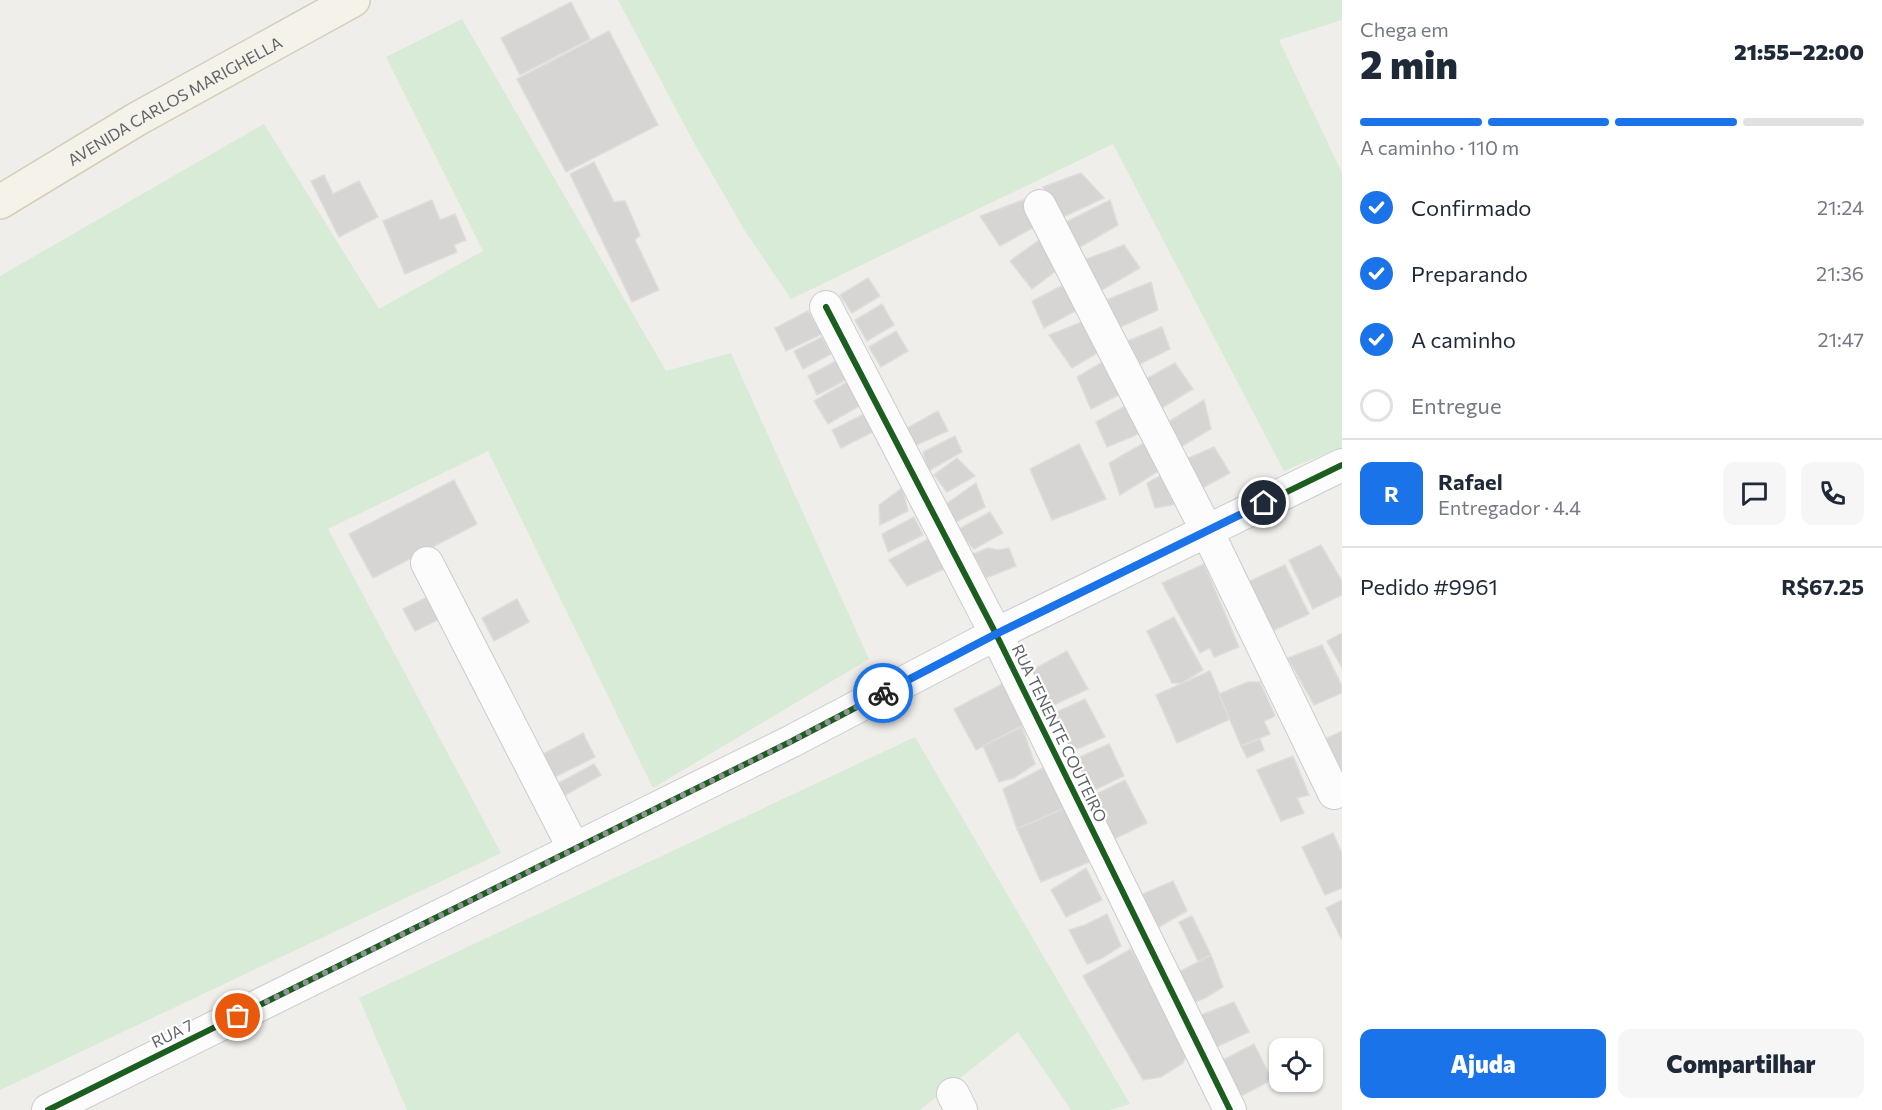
<!DOCTYPE html>
<html lang="pt">
<head>
<meta charset="utf-8">
<style>
  :root { --surface:#fff; --page:#f6f6f7; --text:#1f2937; --muted:#747a83; --line:#e0e1e3; --accent:#1a73e8 }
  body { margin:0; font-family:Commissioner,sans-serif; background:var(--page); color:var(--text); height:100vh; display:flex; flex-direction:column; font-size:22px; white-space:nowrap }
  * { box-sizing:border-box; margin:0 }
  p { font-size:20px; color:var(--muted) }
  .icon { flex:none; width:33px; height:33px; fill:none; stroke:currentColor; stroke-width:2; stroke-linecap:round; stroke-linejoin:round }
  .map { position:relative; flex:1; overflow:hidden }
  .details { display:flex; flex-direction:column; background:var(--surface); width:540px }
  .details>* { flex:none }
  .buttons { position:absolute; left:1269px; top:1038px; display:grid; gap:12px }
  .buttons a { display:grid; place-items:center; width:54px; height:54px; border-radius:12px; background:var(--surface); box-shadow:0 2px 4px #0004; font-size:30px }
  .pin { position:absolute; display:grid; place-items:center; width:51px; height:51px; color:#fff; margin:-26px; border:3px solid #fff; border-radius:50%; box-shadow:0 2px 6px #0007 }
  .courier { position:absolute; display:grid; place-items:center; width:60px; height:60px; margin:-30px; border:4px solid #1a73e8; border-radius:50%; background:#fff; color:#222; box-shadow:0 2px 8px #0007 }
  .summary em { font-style:normal; font-weight:800 }
  .summary div { display:flex; flex-direction:column-reverse }
  .summary { display:flex; align-items:center; justify-content:space-between; height:102px; padding:0 18px }
  h1 { font-size:39px; font-weight:800; line-height:45px }
  .bar { display:grid; grid-template-columns:repeat(4,1fr); gap:9px 6px; align-content:center; height:72px; padding:0 18px }
  .bar i { height:8px; border-radius:4px; background:var(--line) }
  .bar .current { background:var(--accent) }
  .bar p { grid-column:span 4 }
  .line { display:flex; align-items:center; gap:15px; padding:0 18px; border-top:2px solid var(--line) }
  .line div { flex:1 }
  .round { display:grid; place-items:center; flex:none; width:63px; height:63px; border-radius:12px; background:var(--page) }
  ol { padding:0 18px; list-style:none }
  li { display:flex; align-items:center; gap:18px; height:66px }
  li p { margin-inline-start:auto }
  li .icon { padding:6px; border-radius:50%; background:var(--accent); color:#fff; stroke-width:4 }
  li:last-child { color:var(--muted) }
  li i { width:33px; height:33px; border:3px solid var(--line); border-radius:50% }
  .button { display:flex; gap:12px; margin-top:auto; padding:12px 18px }
  .button a { flex:1; height:69px; border-radius:12px; background:var(--accent); color:#fff; font-size:24px; font-weight:800; line-height:69px; text-align:center }
  .button a+a { background:var(--page); color:var(--text) }
  main { display:flex; flex:1; min-height:0 }
  .map>svg:first-child { display:block }
  .green { fill:#d8ebd6 }
  .building { fill:#d6d5d3; stroke:#deddd9; stroke-width:1.5 }
  .lines { fill:none; stroke-linecap:round; stroke-linejoin:round }
  .street-casing { stroke:#cbcccc; stroke-width:34 }
  .primary-casing { stroke:#d7ceb8; stroke-width:36 }
  .street { stroke:#fdfcfc; stroke-width:32 }
  .primary { stroke:#f4f2e9; stroke-width:33 }
  .cycleway-casing { stroke:#fff; stroke-width:10 }
  .cycleway { stroke:#1b5e20; stroke-width:6 }
  .done { stroke:#919496; stroke-width:6; stroke-dasharray:0 10.8 }
  .route { stroke:#1a73e8; stroke-width:8 }
  .labels { text-anchor:middle; dominant-baseline:central; stroke-width:4.5; stroke-linejoin:round; paint-order:stroke }
  .street-label { font-size:16px; fill:#5f6368; stroke:#fff }
</style>
</head>
<body>
<main>
<div class="map">
<svg width="1342" height="1110" viewBox="0 0 1342 1110">
  <rect width="100%" height="100%" fill="#efeeea"/>
  <g class="green">
    <path d="M618 0H1342V20L1279 40 1342 173V447L1284 471 1113 144 791 299 745 231 693 141Z"/>
    <path d="M462 19 666 371 731 353 869 659 653 788 488 451 328 529 501 853 0 1090V276L264 124 379 309 483 251 386 57Z"/>
    <path d="M915 737 1130 1104 1110 1110H1071L1018 1032 920 1110H407L359 998Z"/>
  </g>
  <g class="building">
    <path d="M571 2 590 39 520 75 501 38Z"/>
    <path d="M609 31 658 125 566 172 517 79Z"/>
    <path d="M594 162 614 202 625 201 640 235 635 240 659 290 632 302 570 174Z"/>
    <path d="M1081 173 1104 198 1063 217 1043 187Z"/>
    <path d="M324 175 333 194 359 181 378 217 339 237 311 181Z"/>
    <path d="M432 200 440 220 455 214 466 240 454 245 457 252 405 274 383 221Z"/>
    <path d="M1023 200 1038 225 1000 246 980 216Z"/>
    <path d="M1110 200 1118 225 1077 249 1064 223Z"/>
    <path d="M1045 236 1057 270 1032 289 1010 261Z"/>
    <path d="M1124 245 1140 268 1100 291 1084 260Z"/>
    <path d="M868 278 880 296 852 313 840 295Z"/>
    <path d="M1151 282 1158 310 1116 329 1106 300Z"/>
    <path d="M1067 283 1081 308 1044 328 1032 301Z"/>
    <path d="M882 304 894 325 867 341 855 320Z"/>
    <path d="M808 311 822 334 786 351 775 328Z"/>
    <path d="M1089 319 1099 352 1072 368 1049 335Z"/>
    <path d="M1162 327 1170 349 1136 366 1125 342Z"/>
    <path d="M896 331 908 351 881 367 869 347Z"/>
    <path d="M822 337 831 354 803 369 794 351Z"/>
    <path d="M1106 360 1123 393 1091 409 1077 377Z"/>
    <path d="M836 361 846 380 817 395 808 376Z"/>
    <path d="M1175 363 1193 389 1160 409 1144 380Z"/>
    <path d="M847 382 861 405 828 424 814 401Z"/>
    <path d="M1204 400 1211 429 1179 448 1163 425Z"/>
    <path d="M1129 404 1143 432 1107 447 1096 422Z"/>
    <path d="M938 411 948 431 914 446 907 428Z"/>
    <path d="M864 414 873 432 841 448 832 430Z"/>
    <path d="M955 436 962 452 928 471 923 452Z"/>
    <path d="M1147 441 1163 468 1120 495 1109 463Z"/>
    <path d="M1079 444 1106 499 1052 520 1030 469Z"/>
    <path d="M1214 447 1230 473 1197 491 1184 460Z"/>
    <path d="M957 458 975 476 947 492 934 475Z"/>
    <path d="M1169 471 1182 503 1155 508 1147 483Z"/>
    <path d="M454 480 477 524 373 578 349 534Z"/>
    <path d="M976 483 985 507 954 523 945 505Z"/>
    <path d="M902 488 908 511 880 525 879 505Z"/>
    <path d="M990 512 1003 533 974 549 957 530Z"/>
    <path d="M914 517 923 535 888 552 882 534Z"/>
    <path d="M928 539 944 569 907 586 889 560Z"/>
    <path d="M1321 545 1342 581V595L1313 609 1289 560Z"/>
    <path d="M988 548 997 550 1009 548 1016 566 986 578 973 554Z"/>
    <path d="M1204 564 1239 647 1214 657 1210 648 1200 653 1162 583Z"/>
    <path d="M1285 565 1309 614 1268 633 1245 583Z"/>
    <path d="M429 596 440 619 415 631 403 609Z"/>
    <path d="M517 599 529 622 494 641 482 618Z"/>
    <path d="M1174 617 1203 670 1182 683H1172L1147 631Z"/>
    <path d="M1342 633V668L1327 641Z"/>
    <path d="M1322 645 1342 686V693L1314 705 1288 658Z"/>
    <path d="M1067 651 1088 689 1039 712 1023 675Z"/>
    <path d="M1210 671 1230 719 1177 743 1156 695Z"/>
    <path d="M1008 681 1029 722 976 750 954 709Z"/>
    <path d="M1248 682H1260L1275 716 1264 721 1270 734 1241 746 1219 694Z"/>
    <path d="M1085 699 1105 737 1070 752 1048 716Z"/>
    <path d="M1022 727 1035 764 1014 778 999 782 983 746Z"/>
    <path d="M1342 731V773L1325 739Z"/>
    <path d="M583 733 595 757 555 777 543 754Z"/>
    <path d="M1260 739 1264 750 1247 758 1241 746Z"/>
    <path d="M1109 744 1124 776 1086 794 1071 761Z"/>
    <path d="M1293 756 1309 795 1297 798 1304 813 1281 821 1257 770Z"/>
    <path d="M594 764 601 775 562 797 555 785Z"/>
    <path d="M1043 768 1065 808 1017 829 1003 789Z"/>
    <path d="M1125 780 1147 823 1108 842 1088 798Z"/>
    <path d="M1065 808 1089 862 1041 882 1017 829Z"/>
    <path d="M1333 833 1342 853V888L1325 895 1302 847Z"/>
    <path d="M1086 868 1102 900 1066 917 1051 890Z"/>
    <path d="M1173 881 1187 911 1152 931 1136 897Z"/>
    <path d="M1342 900V940L1326 908Z"/>
    <path d="M1107 914 1121 946 1102 958 1087 964 1069 930 1085 925Z"/>
    <path d="M1192 916 1211 955 1198 961 1179 922Z"/>
    <path d="M1131 949 1187 1054 1183 1063 1161 1077 1143 1080 1083 976Z"/>
    <path d="M1211 955 1223 987 1205 998 1187 1005 1171 976Z"/>
    <path d="M1234 1002 1249 1032 1210 1050 1194 1018Z"/>
    <path d="M1254 1044 1272 1080 1237 1098 1219 1062Z"/>
  </g>
  <g class="lines">
    <g class="street-casing">
      <g id="street">
        <path d="M1040 206 1207 531 1334 793"/>
        <path d="M826 307 996 634 1230 1110"/>
        <path d="M427 563 574 849"/>
        <path d="M953 1094 961 1110"/>
        <path d="M48 1110 792 741 996 634 1342 465"/>
      </g>
    </g>
    <g class="primary-casing">
      <g id="primary">
        <path id="s1" d="M0 202 137 119 353 0"/>
      </g>
    </g>
    <use href="#street" class="street"/>
    <use href="#primary" class="primary"/>
    <g class="cycleway-casing">
      <g id="cycleway">
        <path d="M826 307 996 634 1230 1110"/>
        <path d="M48 1110 792 741 996 634 1342 465"/>
      </g>
    </g>
    <use href="#cycleway" class="cycleway"/>
  </g>
  <g class="lines">
    <path class="done" d="M238 1016 792 741 883 693"/>
    <path class="route" d="M883 693 996 634 1264 503"/>
  </g>
  <g class="labels">
    <g class="street-label">
      <text stroke="none"><textPath href="#s1" startOffset="202">AVENIDA CARLOS MARIGHELLA</textPath></text>
      <text transform="translate(1060 733) rotate(64)">RUA TENENTE COUTEIRO</text>
      <text transform="translate(172 1033) rotate(-26)">RUA 7</text>
    </g>
  </g>
</svg>
<div class="buttons">
<a><svg class="icon" aria-label="locate" viewBox="0 0 24 24"><circle cx="12" cy="12" r="6"/><path d="M12 2v4M12 18v4M2 12h4M18 12h4"/></svg></a>
</div>
<div class="pin" style="left:238px;top:1016px;background:#ea580c"><svg class="icon" aria-label="bag" viewBox="0 0 24 24"><path d="M5 8h14l-1 12H6zM9 8a3 3 0 0 1 6 0"/></svg></div>
<div class="pin" style="left:1264px;top:503px;background:#1f2937"><svg class="icon" aria-label="home" viewBox="0 0 24 24"><path d="M3 11l9-7 9 7M6 9v11h12V9"/></svg></div>
<div class="courier" style="left:883px;top:693px"><svg class="icon" aria-label="bike" viewBox="0 0 24 24"><circle cx="6" cy="16" r="4"/><circle cx="18" cy="16" r="4"/><path d="M6 16l4-8h5l3 8M10 8l3 8H6M13 5h3"/></svg></div>
</div>
<section class="details">
<div class="summary"><div><h1>2 min</h1><p>Chega em</p></div><em>21:55–22:00</em></div>
<div class="bar"><i class="current"></i><i class="current"></i><i class="current"></i><i></i><p>A caminho · 110 m</p></div>
<ol>
<li><svg class="icon" aria-label="check" viewBox="0 0 24 24"><path d="M5 12l5 5 9-10"/></svg>Confirmado<p>21:24</p></li>
<li><svg class="icon" aria-label="check" viewBox="0 0 24 24"><path d="M5 12l5 5 9-10"/></svg>Preparando<p>21:36</p></li>
<li><svg class="icon" aria-label="check" viewBox="0 0 24 24"><path d="M5 12l5 5 9-10"/></svg>A caminho<p>21:47</p></li>
<li><i></i>Entregue</li>
</ol>
<div class="line" style="height:108px"><b class="round" style="background:var(--accent);color:#fff">R</b><div><b>Rafael</b><p>Entregador · 4.4</p></div><a class="round"><svg class="icon" aria-label="chat" viewBox="0 0 24 24"><path d="M4 5h16v11H9l-5 4z"/></svg></a><a class="round"><svg class="icon" aria-label="phone" viewBox="0 0 24 24"><path d="M5 4h4l2 5-3 2q2 4 5 5l2-3 5 2v4C11 20 4 13 5 4z"/></svg></a></div>
<div class="line" style="height:78px"><div>Pedido #9961</div><b>R$67.25</b></div>
<div class="button"><a>Ajuda</a><a>Compartilhar</a></div>
</section>
</main>
</body>
</html>
